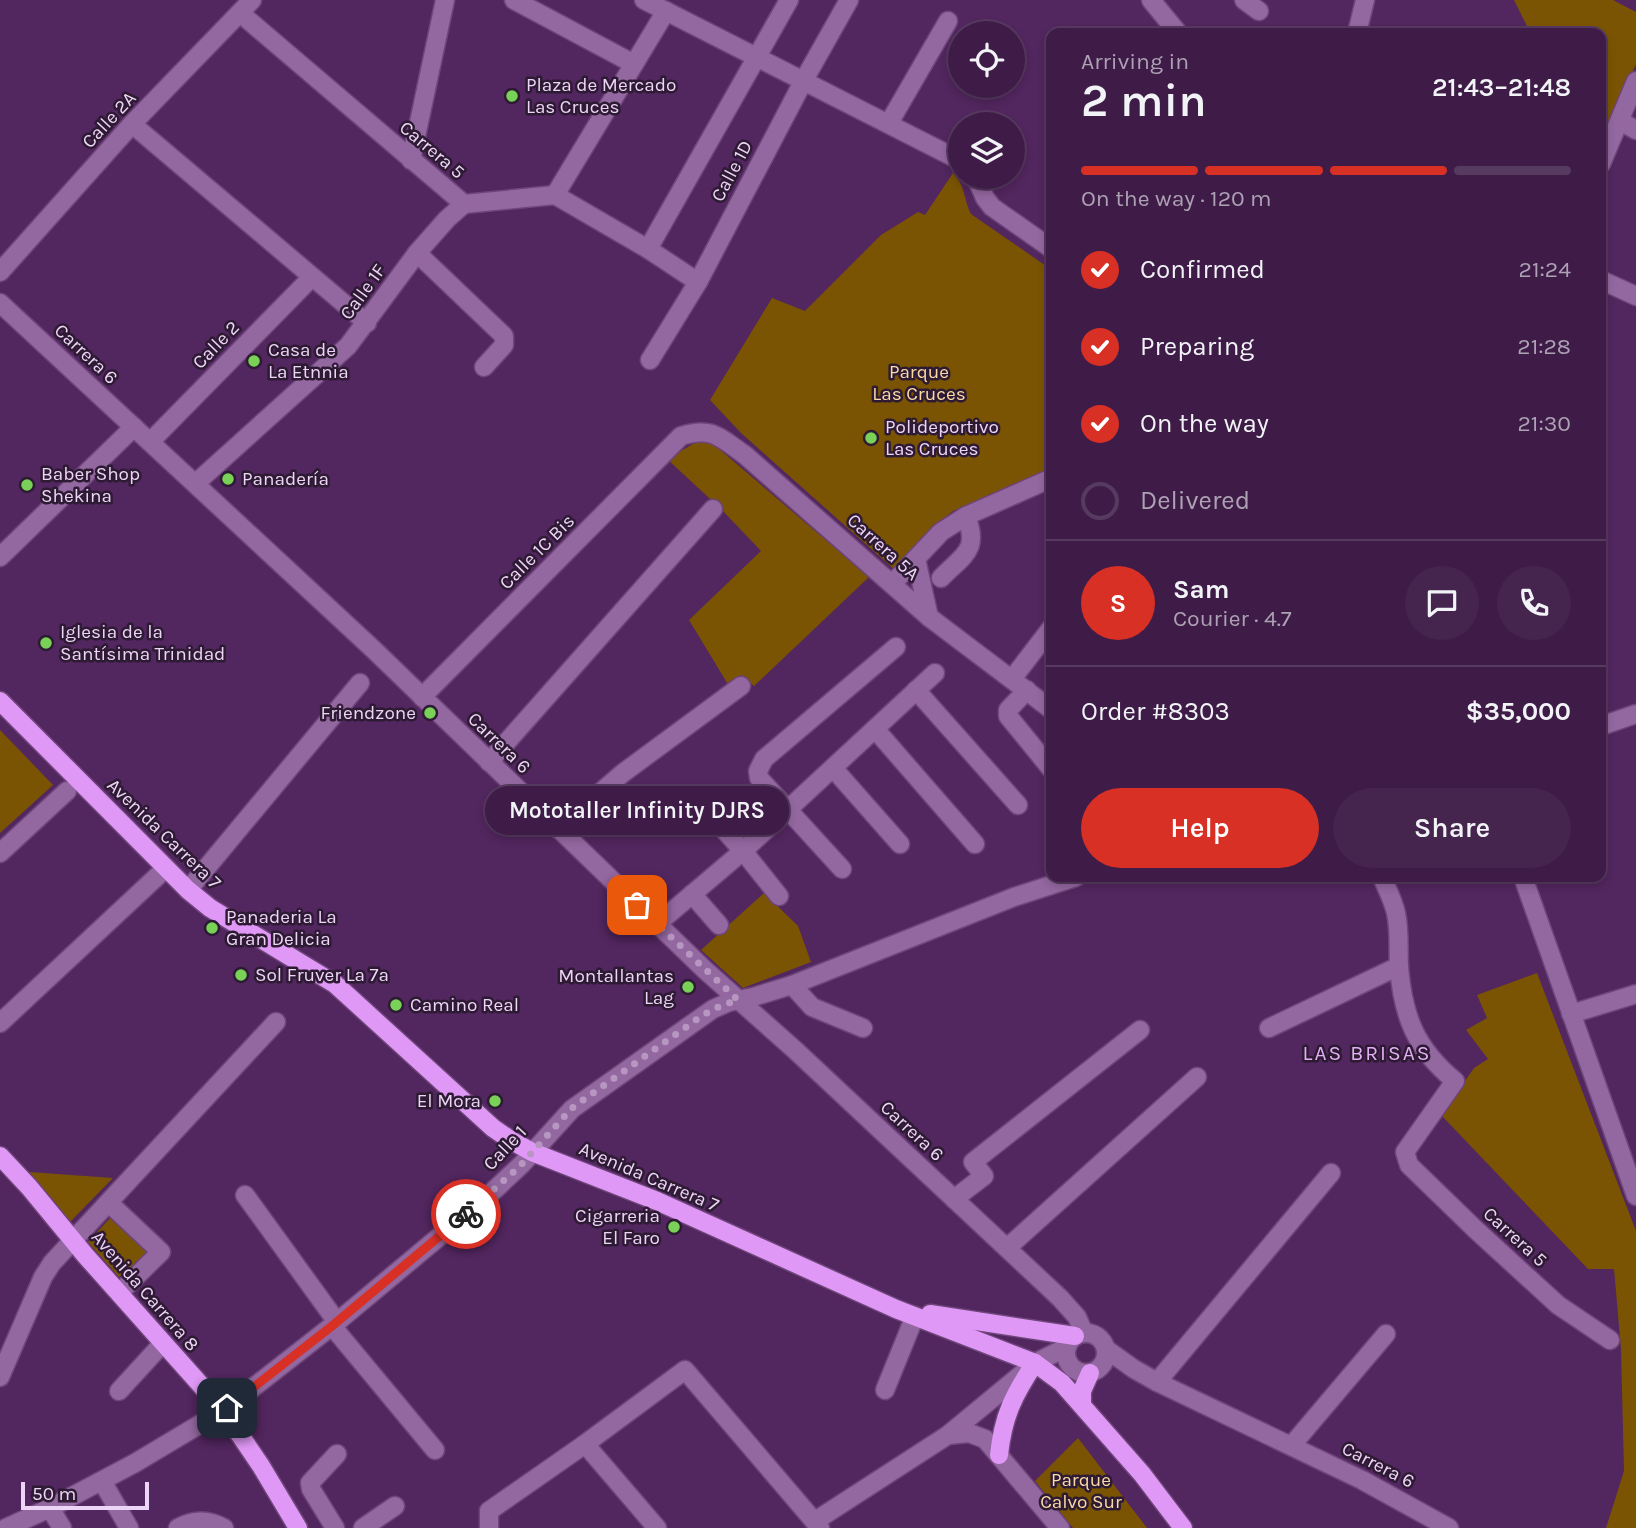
<!DOCTYPE html>
<html lang="en">
<head>
<meta charset="utf-8">
<style>
  :root { --surface:#3e1c47; --page:#45254e; --text:#f1f3f6; --muted:#ada1b4; --line:#573a60; --accent:#d93025 }
  body { margin:0; font-family:Karla,sans-serif; background:var(--page); color:var(--text); height:100vh; display:flex; flex-direction:column; font-size:26px; white-space:nowrap }
  * { box-sizing:border-box; margin:0 }
  p { font-size:23px; color:var(--muted) }
  .icon { flex:none; width:38px; height:38px; fill:none; stroke:currentColor; stroke-width:2; stroke-linecap:round; stroke-linejoin:round }
  .map { position:relative; flex:1; overflow:hidden }
  .details { position:absolute; left:1046px; top:28px; width:560px; height:854px; display:flex; flex-direction:column; background:var(--surface); border-radius:14px; box-shadow:0 4px 10px #0003,0 0 0 2px var(--line) }
  .details>* { flex:none }
  .tools { position:absolute; left:948px; top:21px; display:grid; gap:14px }
  .tools a { display:grid; place-items:center; width:77px; height:77px; border-radius:50%; background:var(--surface); box-shadow:0 4px 10px #0003,0 0 0 2px var(--line); font-size:35px }
  .scale { position:absolute; left:21px; bottom:18px; width:128px; box-sizing:border-box; padding-left:7px; border:4px solid #eed4f6; border-top:0; font-size:19px; line-height:24px; white-space:nowrap; color:#eed4f6; -webkit-text-stroke:5px #2d1a33; paint-order:stroke }
  .pin { position:absolute; display:grid; place-items:center; width:60px; height:60px; color:#fff; margin:-30px; border-radius:14px; box-shadow:0 4px 10px #0006 }
  .courier { position:absolute; display:grid; place-items:center; width:70px; height:70px; margin:-35px; border:5px solid #d93025; border-radius:50%; background:#fff; color:#222; box-shadow:0 2px 9px #0007 }
  .bubble { position:absolute; height:49px; border-radius:24px; background:var(--surface); box-shadow:0 4px 10px #0003,0 0 0 2px var(--line); font-size:23px; font-weight:600; line-height:49px; text-align:center }
  .summary em { font-style:normal; font-weight:600 }
  .summary div { display:flex; flex-direction:column-reverse }
  .summary { display:flex; align-items:center; justify-content:space-between; height:119px; padding:0 35px }
  h1 { font-size:46px; font-weight:600; line-height:52px }
  .bar { display:grid; grid-template-columns:repeat(4,1fr); gap:10px 7px; align-content:center; height:84px; padding:0 35px }
  .bar i { height:9px; border-radius:5px; background:var(--line) }
  .bar .on { background:var(--accent) }
  .bar p { grid-column:span 4 }
  .line { display:flex; align-items:center; gap:18px; padding:0 35px; border-top:2px solid var(--line) }
  .line div { flex:1 }
  .round { display:grid; place-items:center; flex:none; width:74px; height:74px; border-radius:37px; background:var(--page) }
  ol { padding:0 35px; list-style:none }
  li { display:flex; align-items:center; gap:21px; height:77px }
  li p { margin-inline-start:auto }
  li .icon { padding:7px; border-radius:50%; background:var(--accent); color:#fff; stroke-width:4 }
  li:last-child { color:var(--muted) }
  li i { width:38px; height:38px; border:4px solid var(--line); border-radius:50% }
  .primary-button { display:flex; gap:14px; margin-top:auto; padding:14px 35px }
  .primary-button a { flex:1; height:80px; border-radius:42px; background:var(--accent); color:#fff; font-size:28px; font-weight:600; line-height:80px; text-align:center }
  .primary-button a+a { background:var(--page); color:var(--text) }
  .map>svg:first-child { display:block }
  .green { fill:#7a5402 }
  .lines { fill:none; stroke-linecap:round; stroke-linejoin:round }
  .minor-casing { stroke:#6e457a; stroke-width:21 }
  .major-casing { stroke:#6e457a; stroke-width:21 }
  .minor { stroke:#9367a0; stroke-width:18 }
  .major { stroke:#df98f5; stroke-width:18 }
  .done { stroke:#b797c1; stroke-width:7; stroke-dasharray:0 12.6 }
  .route { stroke:#d93025; stroke-width:9 }
  .poi-dot { fill:#79d157; stroke:#2d1a33; stroke-width:2.5 }
  .labels { text-anchor:middle; dominant-baseline:central; stroke-width:5; stroke-linejoin:round; paint-order:stroke }
  .poi-label { font-size:19px; fill:#eed4f6; stroke:#2d1a33; text-anchor:start }
  .street-label { font-size:19px; fill:#eed4f6; stroke:#2d1a33 }
  .park-label { font-size:19px; fill:#fad9a6; stroke:#2d1a33 }
  .neighbourhood-label { font-size:21px; letter-spacing:2px; fill:#e3b0f3; stroke:#2d1a33 }
</style>
</head>
<body>
<div class="map">
<svg width="1636" height="1528" viewBox="0 0 1636 1528">
  <rect width="100%" height="100%" fill="#52265f"/>
  <g class="green">
    <path d="M1514 0H1613L1636 12V64L1601 143V33H1528L1529 30Z"/>
    <path d="M953 173C965 185 964 200 971 214L1052 270V469L953 511 939 522 897 572 741 433 710 400 772 298 805 311 881 235 918 212 925 215Z"/>
    <path d="M705 437 869 577 754 686 742 676 729 686 689 620 761 551 722 510 667 459Z"/>
    <path d="M0 730 53 785 0 833Z"/>
    <path d="M764 893 798 926 811 962 743 988 701 950Z"/>
    <path d="M1537 973 1636 1231V1528H1606L1624 1471 1621 1349 1614 1269H1588L1441 1115 1474 1068 1488 1059 1466 1030 1487 1018 1477 995Z"/>
    <path d="M29 1172 113 1178 70 1222Z"/>
    <path d="M111 1217 148 1252 119 1277 88 1242Z"/>
    <path d="M1078 1438 1147 1528H1073L1035 1481Z"/>
  </g>
  <g class="lines">
    <g class="minor-casing">
      <g id="minor">
        <path d="M514 0 634 64"/>
        <path d="M644 0 961 161"/>
        <path d="M1151 0 1178 33"/>
        <path d="M1244 0 1259 11"/>
        <path d="M240 13 464 204 555 195 648 249 698 282"/>
        <path d="M1357 33 1365 0"/>
        <path d="M1620 121 1636 130"/>
        <path d="M889 123 948 21"/>
        <path d="M132 124 367 323"/>
        <path d="M411 160 445 0"/>
        <path d="M1601 164 1636 81"/>
        <path d="M976 177 985 198 992 207 1052 249"/>
        <path d="M555 195 666 11"/>
        <path d="M648 249 789 0"/>
        <path d="M417 253 504 336V345L484 367"/>
        <path d="M0 272 132 124 252 0"/>
        <path d="M1601 280 1636 296"/>
        <path d="M0 303 373 649 705 970 795 1050 1060 1298 1077 1317 1084 1333"/>
        <path d="M650 360 698 282 804 80 849 0"/>
        <path d="M150 442 312 277"/>
        <path d="M196 483 348 346 417 253 447 219 464 204"/>
        <path d="M0 557 134 427"/>
        <path d="M916 559 929 617"/>
        <path d="M941 578C963 555 980 551 966 516"/>
        <path d="M892 584 941 532 966 516 1052 478"/>
        <path d="M1012 679 1052 627"/>
        <path d="M916 690 1018 805"/>
        <path d="M1027 690 1008 710V716L1052 770"/>
        <path d="M422 697 681 436C713 426 720 438 745 455L929 617 1052 710"/>
        <path d="M1601 726 1636 714"/>
        <path d="M875 729 975 844"/>
        <path d="M489 762 713 509"/>
        <path d="M833 768 900 844"/>
        <path d="M704 807 743 851 779 896"/>
        <path d="M558 829 623 773 741 686"/>
        <path d="M0 853 67 791"/>
        <path d="M842 869 759 778 758 771 764 759 896 647"/>
        <path d="M1382 877C1387 889 1393 900 1396 913 1400 931 1398 949 1399 967 1403 1017 1416 1049 1455 1081L1405 1152 1409 1165 1475 1229 1558 1305 1610 1340"/>
        <path d="M1523 877 1636 1196"/>
        <path d="M188 890 360 683"/>
        <path d="M692 894 719 925"/>
        <path d="M657 924 743 851 935 673"/>
        <path d="M792 985 812 1007 863 1028"/>
        <path d="M1571 1014 1636 994"/>
        <path d="M0 1023 165 869"/>
        <path d="M1269 1028 1399 966"/>
        <path d="M245 1195 337 1322"/>
        <path d="M954 1199 984 1176 973 1162 1140 1030"/>
        <path d="M109 1203 161 1252 119 1293"/>
        <path d="M1007 1248 1197 1077"/>
        <path d="M332 1326 435 1450"/>
        <circle cx="1086" cy="1353" r="20"/>
        <path d="M1106 1349 1134 1369 1157 1382 1362 1480 1449 1528"/>
        <path d="M0 1377 43 1277 52 1263 276 1022"/>
        <path d="M1157 1382 1331 1173"/>
        <path d="M885 1390 915 1316"/>
        <path d="M119 1391 163 1343"/>
        <path d="M948 1435 969 1433 985 1439 1060 1528"/>
        <path d="M585 1444 657 1528"/>
        <path d="M1292 1445 1386 1334"/>
        <path d="M102 1481 129 1528"/>
        <path d="M50 1508 62 1528"/>
        <path d="M815 1521 948 1435 1035 1363 1067 1347"/>
        <path d="M6 1528 50 1508 135 1463 227 1408 337 1322 488 1196 522 1164 572 1109 713 1009 729 1002 753 997 792 985 1014 897 1076 877"/>
        <path d="M178 1528C194 1519 208 1519 224 1528"/>
        <path d="M335 1528 311 1489 310 1483 337 1454"/>
        <path d="M363 1528 395 1506"/>
        <path d="M489 1528V1511L585 1444 685 1370 820 1528"/>
      </g>
    </g>
    <g class="major-casing">
      <g id="major">
        <path d="M0 701 188 890 210 908 335 984 493 1128 512 1141 532 1152 657 1201 896 1309 1035 1363 1062 1383 1142 1474 1183 1528"/>
        <path d="M0 1156 29 1187 85 1255 223 1410 261 1466 298 1528"/>
        <path d="M930 1314 1075 1336"/>
        <path d="M1082 1405V1391L1090 1373"/>
        <path d="M999 1455C1003 1416 1014 1394 1035 1363"/>
      </g>
    </g>
    <use href="#minor" class="minor"/>
    <use href="#major" class="major"/>
  </g>
  <g class="lines">
    <path class="done" d="M466 1214 519 1167 572 1108 703 1015 722 1005 738 1000 637 905"/>
    <path class="route" d="M227 1408 332 1326 466 1214"/>
  </g>
  <g class="poi-dot">
    <circle cx="512" cy="96" r="7"/>
    <circle cx="254" cy="361" r="7"/>
    <circle cx="871" cy="438" r="7"/>
    <circle cx="228" cy="479" r="7"/>
    <circle cx="27" cy="485" r="7"/>
    <circle cx="46" cy="643" r="7"/>
    <circle cx="430" cy="713" r="7"/>
    <circle cx="212" cy="928" r="7"/>
    <circle cx="241" cy="975" r="7"/>
    <circle cx="688" cy="987" r="7"/>
    <circle cx="396" cy="1005" r="7"/>
    <circle cx="495" cy="1101" r="7"/>
    <circle cx="674" cy="1227" r="7"/>
  </g>
  <g class="labels">
    <g class="poi-label">
      <text x="526" y="85">Plaza de Mercado<tspan x="526" dy="22">Las Cruces</tspan></text>
      <text x="268" y="350">Casa de<tspan x="268" dy="22">La Etnnia</tspan></text>
      <text x="885" y="427">Polideportivo<tspan x="885" dy="22">Las Cruces</tspan></text>
      <text x="41" y="474">Baber Shop<tspan x="41" dy="22">Shekina</tspan></text>
      <text x="242" y="479">Panadería</text>
      <text x="60" y="632">Iglesia de la<tspan x="60" dy="22">Santísima Trinidad</tspan></text>
      <text x="416" y="713" text-anchor="end">Friendzone</text>
      <text x="226" y="917">Panaderia La<tspan x="226" dy="22">Gran Delicia</tspan></text>
      <text x="255" y="975">Sol Fruver La 7a</text>
      <text x="674" y="976" text-anchor="end">Montallantas<tspan x="674" dy="22">Lag</tspan></text>
      <text x="410" y="1005">Camino Real</text>
      <text x="481" y="1101" text-anchor="end">El Mora</text>
      <text x="660" y="1216" text-anchor="end">Cigarreria<tspan x="660" dy="22">El Faro</tspan></text>
    </g>
    <g class="street-label">
      <text transform="translate(109 120) rotate(-47)">Calle 2A</text>
      <text transform="translate(432 150) rotate(40)">Carrera 5</text>
      <text transform="translate(732 171) rotate(-62)">Calle 1D</text>
      <text transform="translate(363 292) rotate(-54)">Calle 1F</text>
      <text transform="translate(216 345) rotate(-46)">Calle 2</text>
      <text transform="translate(86 354) rotate(43)">Carrera 6</text>
      <text transform="translate(883 547) rotate(42)">Carrera 5A</text>
      <text transform="translate(537 552) rotate(-45)">Calle 1C Bis</text>
      <text transform="translate(499 743) rotate(44)">Carrera 6</text>
      <text transform="translate(164 834) rotate(44)">Avenida Carrera 7</text>
      <text transform="translate(912 1131) rotate(43)">Carrera 6</text>
      <text transform="translate(505 1148) rotate(-47)">Calle 1</text>
      <text transform="translate(649 1177) rotate(23)">Avenida Carrera 7</text>
      <text transform="translate(1515 1237) rotate(42)">Carrera 5</text>
      <text transform="translate(145 1291) rotate(49)">Avenida Carrera 8</text>
      <text transform="translate(1378 1465) rotate(27)">Carrera 6</text>
    </g>
    <g class="park-label">
      <text x="919" y="372">Parque<tspan x="919" dy="22">Las Cruces</tspan></text>
      <text x="1081" y="1480">Parque<tspan x="1081" dy="22">Calvo Sur</tspan></text>
    </g>
    <g class="neighbourhood-label">
      <text x="1367" y="1053">LAS BRISAS</text>
    </g>
  </g>
</svg>
<div class="tools">
<a><svg class="icon" aria-label="locate" viewBox="0 0 24 24"><circle cx="12" cy="12" r="6"/><path d="M12 2v4M12 18v4M2 12h4M18 12h4"/></svg></a>
<a><svg class="icon" aria-label="layers" viewBox="0 0 24 24"><path d="M12 4l9 5-9 5-9-5zM3 14l9 5 9-5"/></svg></a>
</div>
<div class="scale">50 m</div>
<div class="pin" style="left:637px;top:905px;background:#ea580c"><svg class="icon" aria-label="bag" viewBox="0 0 24 24"><path d="M5 8h14l-1 12H6zM9 8a3 3 0 0 1 6 0"/></svg></div>
<div class="pin" style="left:227px;top:1408px;background:#1f2937"><svg class="icon" aria-label="home" viewBox="0 0 24 24"><path d="M3 11l9-7 9 7M6 9v11h12V9"/></svg></div>
<div class="courier" style="left:466px;top:1214px"><svg class="icon" aria-label="bike" viewBox="0 0 24 24"><circle cx="6" cy="16" r="4"/><circle cx="18" cy="16" r="4"/><path d="M6 16l4-8h5l3 8M10 8l3 8H6M13 5h3"/></svg></div>
<div class="bubble" style="left:485px;top:786px;width:304px">Mototaller Infinity DJRS</div>
<section class="details">
<div class="summary"><div><h1>2 min</h1><p>Arriving in</p></div><em>21:43–21:48</em></div>
<div class="bar"><i class="on"></i><i class="on"></i><i class="on"></i><i></i><p>On the way · 120 m</p></div>
<ol>
<li><svg class="icon" aria-label="check" viewBox="0 0 24 24"><path d="M5 12l5 5 9-10"/></svg>Confirmed<p>21:24</p></li>
<li><svg class="icon" aria-label="check" viewBox="0 0 24 24"><path d="M5 12l5 5 9-10"/></svg>Preparing<p>21:28</p></li>
<li><svg class="icon" aria-label="check" viewBox="0 0 24 24"><path d="M5 12l5 5 9-10"/></svg>On the way<p>21:30</p></li>
<li><i></i>Delivered</li>
</ol>
<div class="line" style="height:126px"><b class="round" style="background:var(--accent);color:#fff">S</b><div><b>Sam</b><p>Courier · 4.7</p></div><a class="round"><svg class="icon" aria-label="chat" viewBox="0 0 24 24"><path d="M4 5h16v11H9l-5 4z"/></svg></a><a class="round"><svg class="icon" aria-label="phone" viewBox="0 0 24 24"><path d="M5 4h4l2 5-3 2q2 4 5 5l2-3 5 2v4C11 20 4 13 5 4z"/></svg></a></div>
<div class="line" style="height:91px"><div>Order #8303</div><b>$35,000</b></div>
<div class="primary-button"><a>Help</a><a>Share</a></div>
</section>
</div>
</body>
</html>
